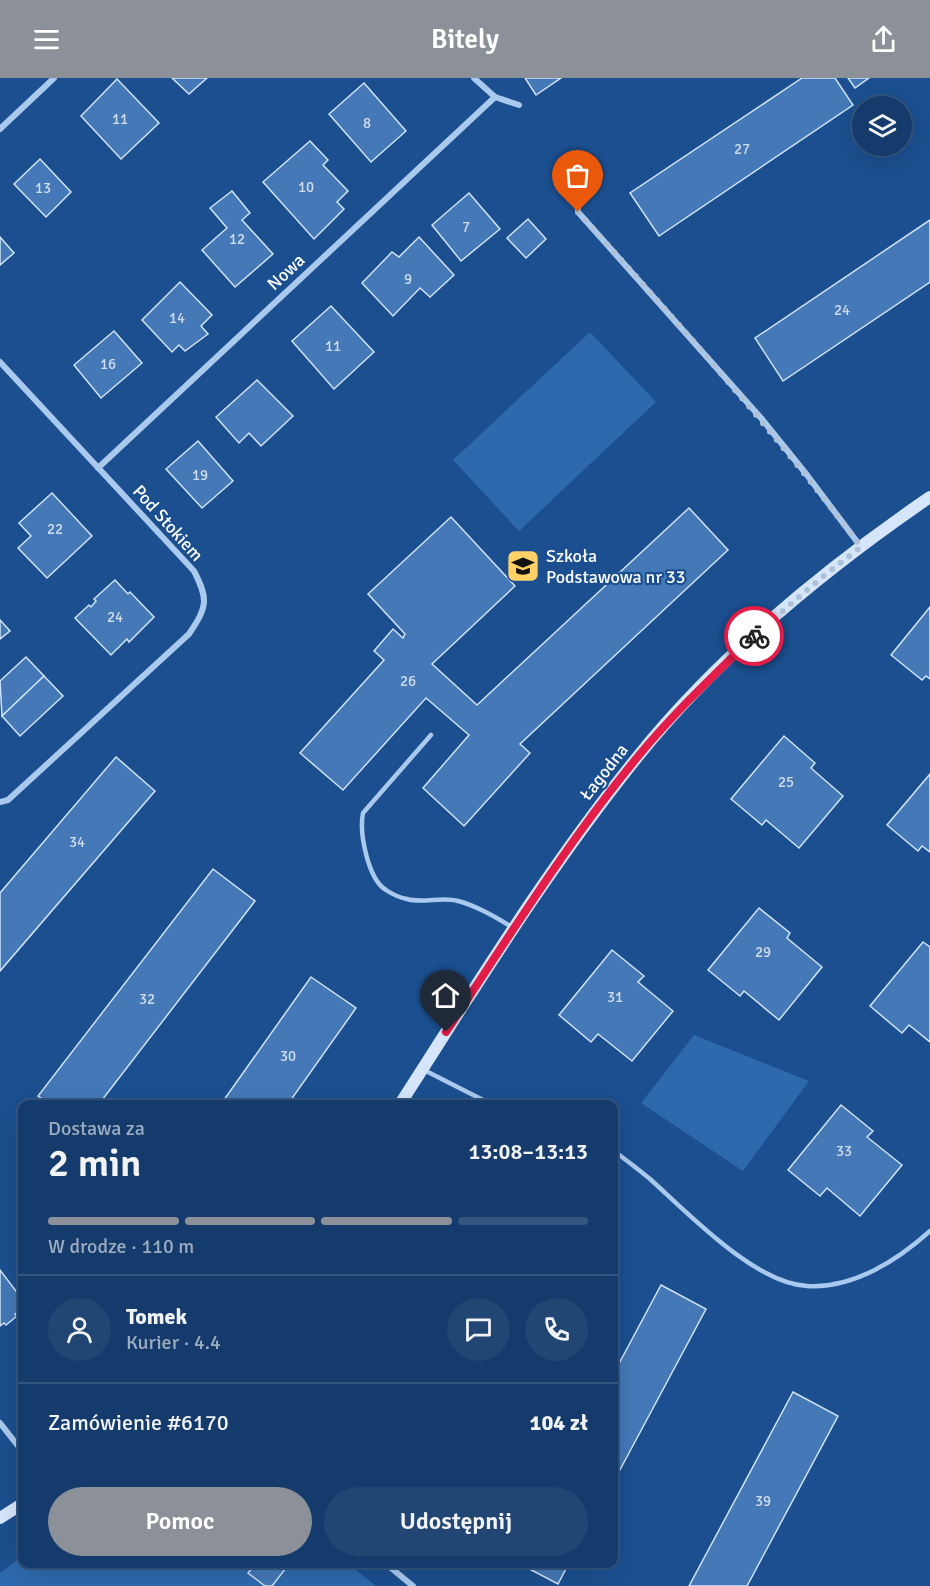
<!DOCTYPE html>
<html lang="pl">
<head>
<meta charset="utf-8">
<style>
  :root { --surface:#143b6b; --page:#214673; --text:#f1f3f6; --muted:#9dadc1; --line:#33557e; --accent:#8c9099 }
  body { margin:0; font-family:Signika,sans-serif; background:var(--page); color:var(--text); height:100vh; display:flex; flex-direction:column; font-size:22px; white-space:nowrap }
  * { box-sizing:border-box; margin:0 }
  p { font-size:20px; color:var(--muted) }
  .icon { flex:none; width:33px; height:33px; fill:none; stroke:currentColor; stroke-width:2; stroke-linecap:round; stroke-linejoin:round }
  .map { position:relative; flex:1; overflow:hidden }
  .panel { position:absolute; left:18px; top:1022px; width:600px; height:468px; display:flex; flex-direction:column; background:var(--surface); border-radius:12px; box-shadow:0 6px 24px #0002,0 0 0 2px var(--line) }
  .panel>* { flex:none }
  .controls { position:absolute; left:852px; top:18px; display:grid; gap:12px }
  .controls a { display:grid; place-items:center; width:60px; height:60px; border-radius:50%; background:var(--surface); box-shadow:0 6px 24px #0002,0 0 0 2px var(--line); font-size:30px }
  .pin { position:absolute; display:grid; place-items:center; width:51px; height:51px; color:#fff; margin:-62px -26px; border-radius:50% 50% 50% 0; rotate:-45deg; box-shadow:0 0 6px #0007 }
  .pin .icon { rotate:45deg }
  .courier { position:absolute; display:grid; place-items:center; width:60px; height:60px; margin:-30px; border:4px solid #e11d48; border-radius:50%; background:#fff; color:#222; box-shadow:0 2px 8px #0007 }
  .summary em { font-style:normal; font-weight:600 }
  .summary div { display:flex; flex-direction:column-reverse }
  .summary { display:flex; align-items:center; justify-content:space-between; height:102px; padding:0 30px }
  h1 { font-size:39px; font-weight:600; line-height:45px }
  .bar { display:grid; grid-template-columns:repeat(4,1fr); gap:9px 6px; align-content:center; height:72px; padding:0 30px }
  .bar i { height:8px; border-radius:4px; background:var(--line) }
  .bar .current { background:var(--accent) }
  .bar p { grid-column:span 4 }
  .line { display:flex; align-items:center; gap:15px; padding:0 30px; border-top:2px solid var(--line) }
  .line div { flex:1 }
  .round { display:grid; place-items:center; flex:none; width:63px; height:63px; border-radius:32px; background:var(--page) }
  .action { display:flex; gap:12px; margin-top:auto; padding:12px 30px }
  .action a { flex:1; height:69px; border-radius:36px; background:var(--accent); color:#fff; font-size:24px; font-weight:600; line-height:69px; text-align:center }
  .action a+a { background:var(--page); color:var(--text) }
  header { display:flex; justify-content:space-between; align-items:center; height:78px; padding:0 30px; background:var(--accent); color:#fff; font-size:27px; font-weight:600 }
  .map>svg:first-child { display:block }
  .green { fill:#2e69ad }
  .building { fill:#4478b7; stroke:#cfe3fa; stroke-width:1.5 }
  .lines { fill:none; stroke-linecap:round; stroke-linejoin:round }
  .lane { stroke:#a9c9ee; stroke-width:4.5 }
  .street { stroke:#a9c9ee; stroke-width:6 }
  .secondary { stroke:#d6e6fa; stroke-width:12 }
  .done { stroke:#afc1d8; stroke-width:6; stroke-dasharray:0 10.8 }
  .route { stroke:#e11d48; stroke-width:8 }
  .labels { text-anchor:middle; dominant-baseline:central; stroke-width:4.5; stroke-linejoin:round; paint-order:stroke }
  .number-label { font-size:15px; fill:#d0dded }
  .street-label { font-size:18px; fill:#fff; stroke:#1b4f8f }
  .poi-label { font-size:18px; fill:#fff; stroke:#1b4f8f; text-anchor:start }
</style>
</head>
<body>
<header><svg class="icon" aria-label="menu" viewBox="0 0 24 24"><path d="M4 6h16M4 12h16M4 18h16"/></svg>Bitely<svg class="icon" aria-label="share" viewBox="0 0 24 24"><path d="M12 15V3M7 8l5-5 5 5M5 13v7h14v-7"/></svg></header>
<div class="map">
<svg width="930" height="1508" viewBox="0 0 930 1508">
  <rect width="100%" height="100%" fill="#1b4f8f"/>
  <g class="green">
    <path d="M590 254 656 324 519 453 453 382Z"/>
    <path d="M694 957 809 1003 743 1093 641 1025Z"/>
    <path d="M22 1478V1485H347L376 1508H0V1495Z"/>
  </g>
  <g class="building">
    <path d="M172 0H207L189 16Z"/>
    <path d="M525 0H561L536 17Z"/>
    <path d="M802 0H835L853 27 659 158 630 115Z"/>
    <path d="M848 0H869L855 10Z"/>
    <path d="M117 1 159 45 121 81 81 38Z"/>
    <path d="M364 5 406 53 371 84 329 36Z"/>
    <path d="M310 63 328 82 323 87 348 113 337 124 344 131 314 161 263 104Z"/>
    <path d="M40 81 71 114 46 139 14 106Z"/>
    <path d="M232 113 250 135 242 142 273 176 235 209 202 172 227 150 210 130Z"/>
    <path d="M469 115 500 151 461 183 432 147Z"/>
    <path d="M528 141 546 161 526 180 507 160Z"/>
    <path d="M930 142V204L783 303 755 260Z"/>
    <path d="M0 159 14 175 0 187Z"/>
    <path d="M419 159 454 197 430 219 420 210 393 238 362 205 392 174 399 179Z"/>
    <path d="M180 204 212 237 201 248 208 256 185 273 179 267 172 274 142 242Z"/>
    <path d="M331 228 374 274 334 311 292 263Z"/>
    <path d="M114 253 142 285 101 320 74 287Z"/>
    <path d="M257 302 293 338 261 368 249 355 239 365 216 339Z"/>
    <path d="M198 363 233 403 202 430 166 391Z"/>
    <path d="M52 415 92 458 47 500 18 470 31 458 19 445Z"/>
    <path d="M689 430 728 472 520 666 530 675 464 748 423 710 469 657 426 620 343 712 300 675 384 582 374 573 393 551 403 560 405 556 368 516 451 439 515 508 432 586 477 627Z"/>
    <path d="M115 502 128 516 130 514 154 539 129 564 127 561 111 577 75 540 89 527 91 529 96 523 94 521Z"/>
    <path d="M930 529V601L926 598 922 602 891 577Z"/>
    <path d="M0 542 10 553 0 561Z"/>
    <path d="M26 579 44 598 2 638 0 603Z"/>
    <path d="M44 598 63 618 20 658 2 638Z"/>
    <path d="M784 658 815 685 811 690 843 718 799 770 766 742 762 747 731 721Z"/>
    <path d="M116 679 155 713 0 893V815Z"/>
    <path d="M930 696V774L922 768 918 773 887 747Z"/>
    <path d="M213 791 255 823 99 1026H49L38 1018Z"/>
    <path d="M759 830 790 855 787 860 822 889 779 942 744 913 740 918 708 892Z"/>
    <path d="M923 864 930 869V964L909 947 902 955 870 928Z"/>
    <path d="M612 872 644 898 638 904 673 933 632 983 598 956 591 964 559 937Z"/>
    <path d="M311 899 356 930 288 1026H221Z"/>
    <path d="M841 1027 873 1053 867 1059 902 1087 860 1138 827 1110 820 1118 788 1092Z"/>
    <path d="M0 1192 22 1221V1231L15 1236 17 1238 6 1247 4 1245 0 1248Z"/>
    <path d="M661 1207 706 1231 614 1403V1295Z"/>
    <path d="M793 1314 838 1338 747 1508H689Z"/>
    <path d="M256 1485H279L286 1490 272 1508H265L248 1495Z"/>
    <path d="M518 1485H569L558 1506Z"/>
  </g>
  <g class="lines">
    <g class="lane">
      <path d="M431 657 363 735C359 755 368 801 386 812 392 816 401 820 407 821 423 826 442 818 458 823 477 828 495 839 512 849"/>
      <path d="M424 992 483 1022 494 1026"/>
      <path d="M614 1073C626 1082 638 1091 650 1101 688 1135 754 1205 807 1208 853 1211 898 1182 930 1153"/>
    </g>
    <g class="street">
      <path d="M474 0 495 19 519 27"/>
      <path d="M0 51 54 0"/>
      <path d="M577 102 578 134 761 340 807 397 861 469"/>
      <path d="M0 284 194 493C209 522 207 529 189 556L8 722 0 724"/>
      <path d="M98 390 495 19"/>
      <path d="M0 1345 22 1373"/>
      <path d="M385 1485 413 1508"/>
    </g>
    <g class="secondary">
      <path d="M400 1026C476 908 550 787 639 677 719 578 825 491 930 419"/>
      <path d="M0 1440 22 1426"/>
    </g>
  </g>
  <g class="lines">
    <path class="done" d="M578 134C676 243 773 351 861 469L821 500 754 558"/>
    <path class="route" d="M446 954C508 860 568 763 640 676 675 634 715 596 754 558"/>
  </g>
  <defs>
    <g id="school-square" transform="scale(1.725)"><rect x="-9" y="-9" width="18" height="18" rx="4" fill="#ffd166" stroke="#1b4f8f"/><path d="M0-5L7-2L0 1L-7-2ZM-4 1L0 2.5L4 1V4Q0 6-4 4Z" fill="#111"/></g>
  </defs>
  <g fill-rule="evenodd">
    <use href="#school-square" x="523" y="488"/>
  </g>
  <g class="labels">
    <g class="number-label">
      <text x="120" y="41">11</text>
      <text x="367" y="45">8</text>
      <text x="742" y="71">27</text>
      <text x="306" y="109">10</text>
      <text x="43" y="110">13</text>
      <text x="466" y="149">7</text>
      <text x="237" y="161">12</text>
      <text x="408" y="201">9</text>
      <text x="842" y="232">24</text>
      <text x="177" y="240">14</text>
      <text x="333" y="268">11</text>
      <text x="108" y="286">16</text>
      <text x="200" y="397">19</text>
      <text x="55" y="451">22</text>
      <text x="115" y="539">24</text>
      <text x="408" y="603">26</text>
      <text x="786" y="704">25</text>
      <text x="77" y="764">34</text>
      <text x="763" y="874">29</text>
      <text x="615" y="919">31</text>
      <text x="147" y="921">32</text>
      <text x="288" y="978">30</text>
      <text x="844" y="1073">33</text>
      <text x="763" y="1423">39</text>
    </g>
    <g class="street-label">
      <text transform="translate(286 194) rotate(-43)">Nowa</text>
      <text transform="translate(168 445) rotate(48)">Pod Stokiem</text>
      <text transform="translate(604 694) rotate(-52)">Łagodna</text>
    </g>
    <g class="poi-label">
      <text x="546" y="478">Szkoła<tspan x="546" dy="21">Podstawowa nr 33</tspan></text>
    </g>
  </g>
</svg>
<div class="controls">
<a><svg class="icon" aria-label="layers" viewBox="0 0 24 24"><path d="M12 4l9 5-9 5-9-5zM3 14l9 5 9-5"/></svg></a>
</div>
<div class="pin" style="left:578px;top:134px;background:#ea580c"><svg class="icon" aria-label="bag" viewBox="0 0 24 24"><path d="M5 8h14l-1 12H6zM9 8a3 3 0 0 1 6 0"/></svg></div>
<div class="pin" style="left:446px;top:954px;background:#1f2937"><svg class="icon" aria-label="home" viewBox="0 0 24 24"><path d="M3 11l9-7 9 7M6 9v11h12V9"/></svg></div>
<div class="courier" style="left:754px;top:558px"><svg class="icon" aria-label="bike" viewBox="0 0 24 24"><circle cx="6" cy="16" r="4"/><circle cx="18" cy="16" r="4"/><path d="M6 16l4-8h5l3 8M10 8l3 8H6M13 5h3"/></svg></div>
<section class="panel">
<div class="summary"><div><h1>2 min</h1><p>Dostawa za</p></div><em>13:08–13:13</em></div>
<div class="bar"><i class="current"></i><i class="current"></i><i class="current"></i><i></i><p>W drodze · 110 m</p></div>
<div class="line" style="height:108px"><a class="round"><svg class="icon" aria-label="person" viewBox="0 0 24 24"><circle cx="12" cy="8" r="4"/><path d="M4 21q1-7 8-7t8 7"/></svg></a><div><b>Tomek</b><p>Kurier · 4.4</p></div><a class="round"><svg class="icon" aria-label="chat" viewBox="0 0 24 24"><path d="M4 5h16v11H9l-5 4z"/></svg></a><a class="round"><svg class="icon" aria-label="phone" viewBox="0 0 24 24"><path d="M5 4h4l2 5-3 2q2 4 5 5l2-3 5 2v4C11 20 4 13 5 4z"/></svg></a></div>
<div class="line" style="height:78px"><div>Zamówienie #6170</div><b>104 zł</b></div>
<div class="action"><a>Pomoc</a><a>Udostępnij</a></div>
</section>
</div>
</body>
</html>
